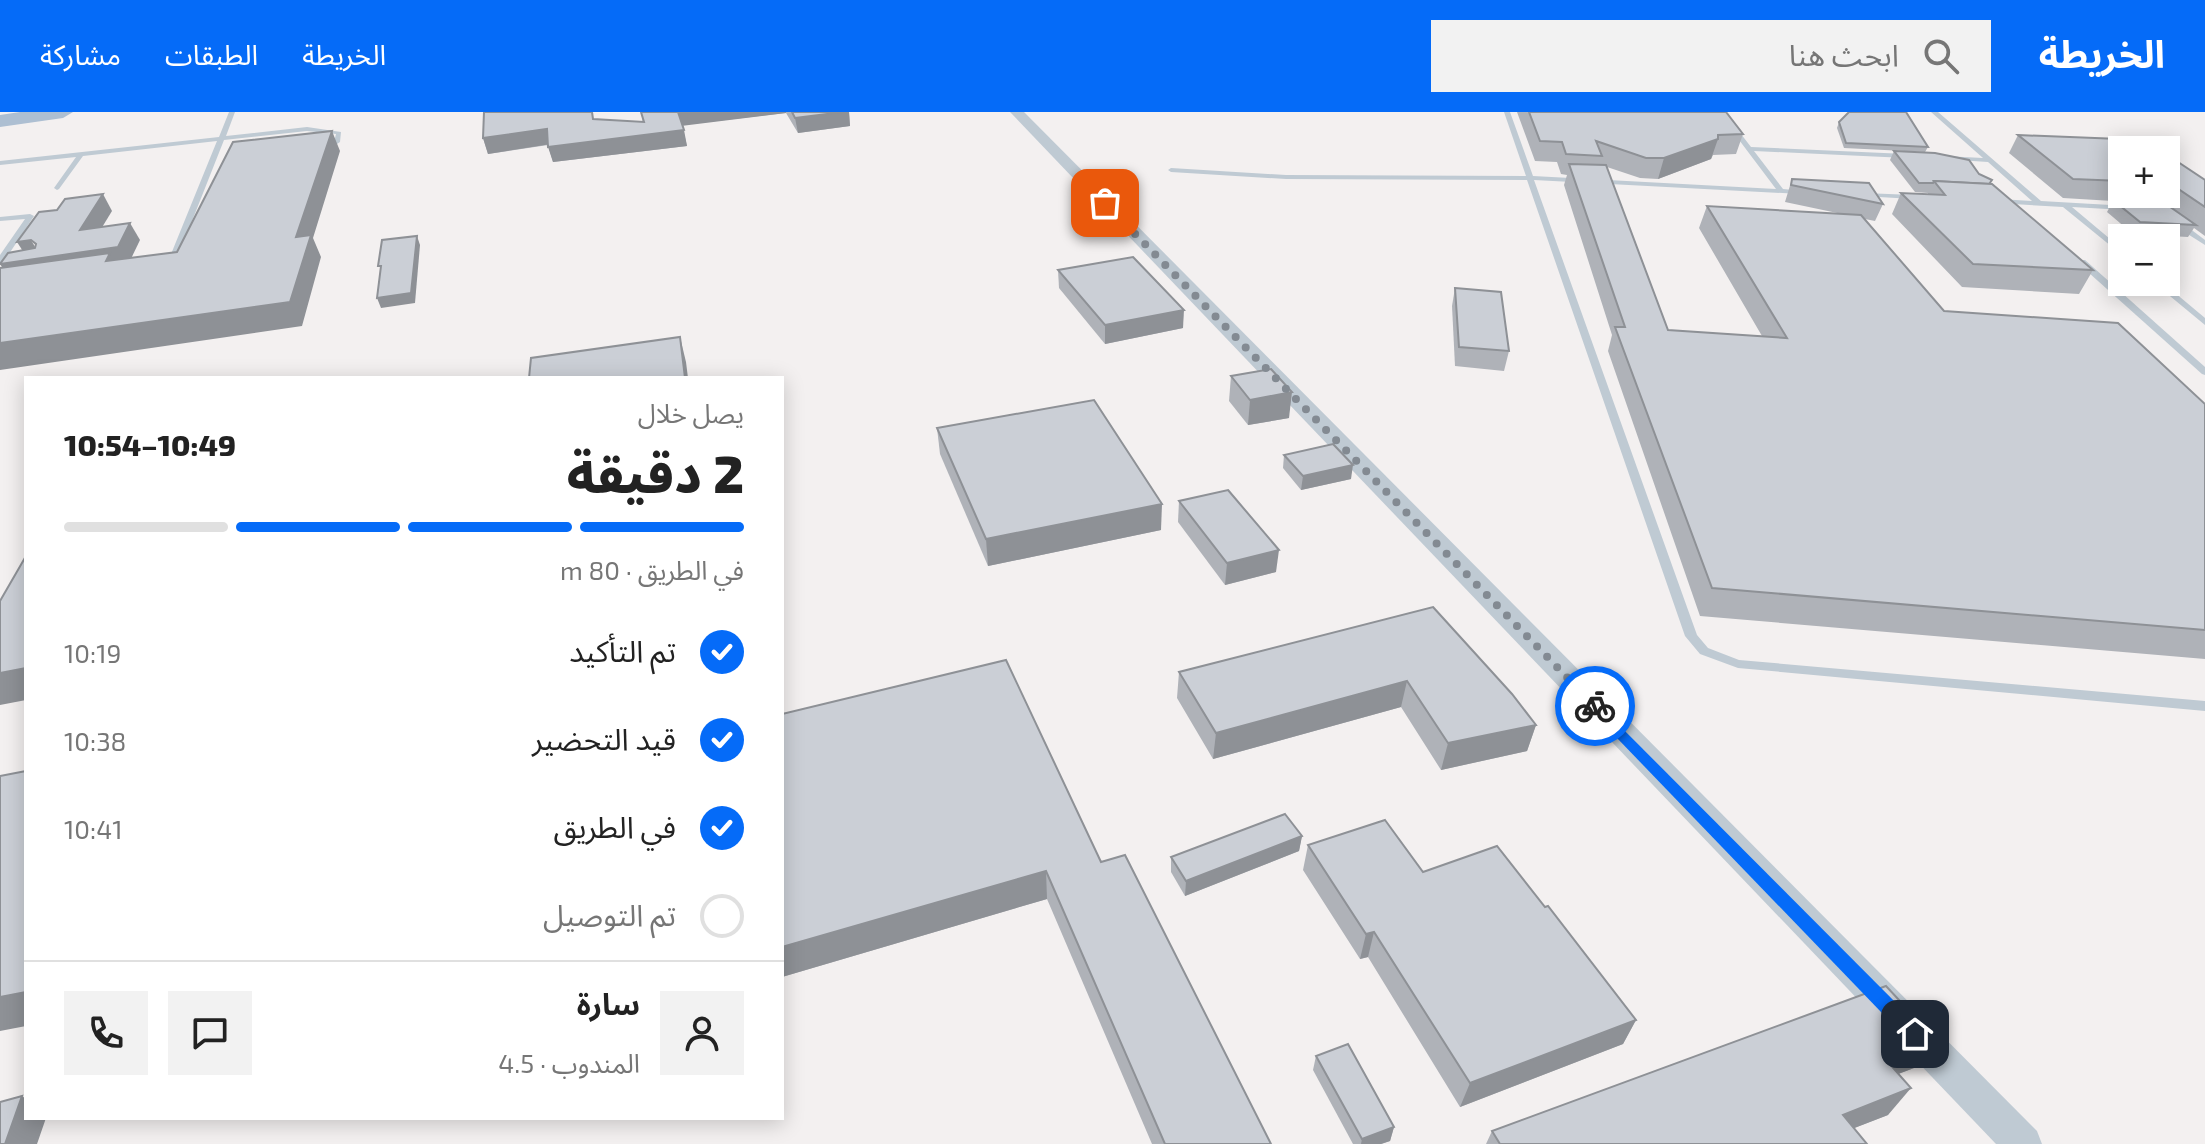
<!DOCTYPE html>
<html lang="ar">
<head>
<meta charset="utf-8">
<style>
  :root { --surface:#fff; --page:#f2f2f2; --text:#222; --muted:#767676; --line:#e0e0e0; --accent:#056bf8 }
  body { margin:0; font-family:"Exo 2","Noto Sans Arabic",sans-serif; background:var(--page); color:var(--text); direction:rtl; height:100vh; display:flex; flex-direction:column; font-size:30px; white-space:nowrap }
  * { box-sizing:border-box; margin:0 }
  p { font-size:26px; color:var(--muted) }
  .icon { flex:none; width:44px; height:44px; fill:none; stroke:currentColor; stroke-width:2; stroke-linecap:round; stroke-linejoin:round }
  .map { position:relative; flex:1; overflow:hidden; direction:ltr }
  .side { position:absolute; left:24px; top:264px; width:760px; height:744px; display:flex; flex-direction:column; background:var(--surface); border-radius:0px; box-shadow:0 4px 20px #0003; direction:rtl }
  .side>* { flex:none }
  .buttons { position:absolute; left:2108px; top:24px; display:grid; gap:16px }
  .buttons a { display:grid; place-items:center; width:72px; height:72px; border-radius:0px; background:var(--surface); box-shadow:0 4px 20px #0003; font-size:40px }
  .pin { position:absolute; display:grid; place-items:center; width:68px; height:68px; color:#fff; margin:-34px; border-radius:16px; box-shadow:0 4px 12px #0006 }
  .courier { position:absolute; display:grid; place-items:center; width:80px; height:80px; margin:-40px; border:6px solid #056bf8; border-radius:50%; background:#fff; color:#222; box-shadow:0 2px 10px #0007 }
  .head em { font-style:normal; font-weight:800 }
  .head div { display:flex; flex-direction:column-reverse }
  .head { display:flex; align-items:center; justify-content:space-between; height:136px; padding:0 40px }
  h1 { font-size:52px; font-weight:800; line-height:60px }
  .bar { display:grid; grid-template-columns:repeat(4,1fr); gap:12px 8px; align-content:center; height:96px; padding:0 40px }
  .bar i { height:10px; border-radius:6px; background:var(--line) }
  .bar .current { background:var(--accent) }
  .bar p { grid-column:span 4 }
  .line { display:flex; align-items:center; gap:20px; padding:0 40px; border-top:2px solid var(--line) }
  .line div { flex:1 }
  .round { display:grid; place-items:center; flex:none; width:84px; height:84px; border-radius:0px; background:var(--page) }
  ol { padding:0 40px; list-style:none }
  li { display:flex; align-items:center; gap:24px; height:88px }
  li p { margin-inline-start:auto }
  li .icon { padding:8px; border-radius:50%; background:var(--accent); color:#fff; stroke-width:4 }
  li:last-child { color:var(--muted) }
  li i { width:44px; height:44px; border:4px solid var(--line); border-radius:50% }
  header { display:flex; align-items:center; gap:48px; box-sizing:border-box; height:112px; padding:0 40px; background:var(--accent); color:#fff }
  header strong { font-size:38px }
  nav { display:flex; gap:44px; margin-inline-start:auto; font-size:28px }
  .search { width:560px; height:72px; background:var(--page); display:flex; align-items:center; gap:20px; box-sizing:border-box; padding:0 28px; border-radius:0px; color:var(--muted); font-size:30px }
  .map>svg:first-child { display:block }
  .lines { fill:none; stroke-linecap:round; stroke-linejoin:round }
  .service { fill:#bfcad3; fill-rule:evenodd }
  .minor { fill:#bfcad3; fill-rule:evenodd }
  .primary { fill:#adbfd2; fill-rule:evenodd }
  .wall { fill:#afb2b8 }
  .shaded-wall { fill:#8e9196 }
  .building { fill:#cbcfd6; stroke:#8e9196; stroke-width:2 }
  .route { fill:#056bf8 }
  .done { stroke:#838a92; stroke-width:8; stroke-dasharray:0 14.4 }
</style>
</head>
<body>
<header>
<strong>الخريطة</strong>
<div class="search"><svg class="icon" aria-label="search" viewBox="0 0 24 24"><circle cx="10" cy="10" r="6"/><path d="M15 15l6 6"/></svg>ابحث هنا</div>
<nav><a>الخريطة</a><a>الطبقات</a><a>مشاركة</a></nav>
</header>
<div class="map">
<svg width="2205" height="1032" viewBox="0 0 2205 1032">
  <rect width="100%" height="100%" fill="#f3f0f0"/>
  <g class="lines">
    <g class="service">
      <path d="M229 0H235L226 24 307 15 341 20 340 30 337 32 334 30 336 22 307 19 224 28 175 152 171 154 167 152 217 29 83 44 59 77 57 78 54 76 76 45 0 53V49L219 25Z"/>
      <path d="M1504 0H1510L1533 64 1776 77 1718 0H1724L1751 35 1906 42 1909 44 1906 46 1754 39 1783 77 1803 79 1805 80 1801 82 1534 68 1697 523 1708 536 1739 548 2205 589V599L1738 556 1700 542 1685 524 1527 68 1286 67 1171 60 1168 58 1171 56 1286 63 1526 64Z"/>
      <path d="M1931 0H1938L2041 89 2128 94V98H2125L2072 95 2122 137V143L2063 95 1996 91V87H1999L2032 89 1988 50 1942 47V45L1944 44 1983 46Z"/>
      <path d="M1864 81 1913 83 1917 85 1913 87 1862 84V82Z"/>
      <path d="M30 102 34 104 3 151H0V143L25 107 0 109V105Z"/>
      <path d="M2175 110H2181L2205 128V133L2175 114Z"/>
      <path d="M2079 148H2085L2205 255V263L2202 262 2079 152Z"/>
      <path d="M2153 170H2162L2205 206V213Z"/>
    </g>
    <path class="minor" d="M1010 0H1024L2037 1019 2042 1032H1996Z"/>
    <path class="primary" d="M20 0H73L63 6 0 15V3Z"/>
  </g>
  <g class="wall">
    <path d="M641 0H849L850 14 798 21 786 1 682 13 687 34 553 50 548 33 488 42 483 26 595 7 643 10Z"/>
    <path d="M1517 0H1726L1743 22 1736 42 1713 43 1711 47 1658 67 1640 66 1607 55 1668 218 1762 224 1699 116 1707 94 1842 102 1785 90 1792 67 1883 92 1875 109 1865 107 1944 199 2205 292V547L1700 504 1608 239 1612 223 1564 73 1567 63 1561 62 1557 50 1535 49Z"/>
    <path d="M1839 10 1928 35 1925 40 1844 36 1837 16Z"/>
    <path d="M2018 23 2122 38V82H2166V42L2205 68V124L2194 116 2188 125 2133 122 2107 100 2113 89 2063 86 2009 41Z"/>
    <path d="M1894 39 1979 62 2093 158 2079 182 1962 175 1892 102 1901 81 1928 82V81L1915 80 1890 48Z"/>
    <path d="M1058 158 1183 216 1105 232 1059 176Z"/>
    <path d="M1455 176 1509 239 1504 259 1455 254 1452 194Z"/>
    <path d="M1231 264 1289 306 1248 313 1229 289Z"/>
    <path d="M937 316 1161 418 988 454 940 342Z"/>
    <path d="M1284 343 1351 367 1301 378 1283 356Z"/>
    <path d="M1179 389 1276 460 1225 473 1178 410Z"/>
    <path d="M1433 495 1536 613 1527 639 1441 658 1401 595 1213 647 1177 586 1179 560Z"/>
    <path d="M782 602 1101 750 1271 1032H1152L1047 787 782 865Z"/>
    <path d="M1302 724 1299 739 1185 784 1171 760V745Z"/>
    <path d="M1308 733 1636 908 1623 932 1460 995 1368 845 1360 847 1303 758Z"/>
    <path d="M1316 944 1394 1015 1390 1029 1381 1032H1353L1313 958Z"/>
    <path d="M1914 956 1898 962 1888 1003 1854 1016 1867 1032H1486L1492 1019Z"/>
  </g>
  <g class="shaded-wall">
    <path d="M678 0H786V1L681 14Z"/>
    <path d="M843 0H849L850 14 798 21 795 6Z"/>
    <path d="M547 17 551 32 488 42 483 26Z"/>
    <path d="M684 18 687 34 553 50 548 35Z"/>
    <path d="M332 19 340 39 313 126 321 145 302 214 0 258V231L296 125Z"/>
    <path d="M1718 27 1711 47 1658 67 1664 46Z"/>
    <path d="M103 82 112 99 90 135 80 118Z"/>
    <path d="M130 111 140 128 128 153 11 169 0 152Z"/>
    <path d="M417 124 420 133 415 191 381 196 377 186Z"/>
    <path d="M31 128 41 145 28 147 17 130Z"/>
    <path d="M1184 198 1183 216 1105 232V213Z"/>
    <path d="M680 225 686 250 688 266H685Z"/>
    <path d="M1292 280 1289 306 1248 313 1250 288Z"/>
    <path d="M1353 353 1351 367 1301 378 1303 364Z"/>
    <path d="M1162 392 1161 418 988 454 986 427Z"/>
    <path d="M1279 438 1276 460 1225 473 1227 451Z"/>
    <path d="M26 556V588L0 593V561Z"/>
    <path d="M1407 569 1401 595 1213 647 1216 621Z"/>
    <path d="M1536 613 1527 639 1441 658 1448 631Z"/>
    <path d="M1302 724 1299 739 1185 784 1186 769Z"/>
    <path d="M1046 759 1047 787 782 865V835Z"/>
    <path d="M1374 820 1368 845 1360 847 1366 822Z"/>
    <path d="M26 880V914L0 919V885Z"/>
    <path d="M1636 908 1623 932 1460 995 1470 971Z"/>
    <path d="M1937 929 1914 956 1864 975 1886 948Z"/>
    <path d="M1911 976 1888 1003 1821 1029 1843 1003Z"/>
    <path d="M22 984 26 987V1006H46L37 1032H5Z"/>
    <path d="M1394 1015 1390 1029 1381 1032H1361L1362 1027Z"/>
  </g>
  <g class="building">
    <path d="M484 0H592L593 7 644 10 641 0H678L684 18 548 35 547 17 483 26Z"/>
    <path d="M792 0H843L795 6Z"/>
    <path d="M1529 0H1726L1743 22 1718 23V27L1664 46H1646L1596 29 1602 44 1566 42 1562 30 1540 29Z"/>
    <path d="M1849 0H1906L1928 35 1846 31 1839 10Z"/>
    <path d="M332 19 296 125 311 123 290 190 0 231V156L110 141 106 149 177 140 233 30Z"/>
    <path d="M2018 23 2145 28 2160 38H2122V69L2073 67Z"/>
    <path d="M1894 39 1935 41 1969 48 1979 62 1992 68 1989 72 1934 69 1933 71H1919Z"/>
    <path d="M2166 42 2205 68V95L2171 72H2166Z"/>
    <path d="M1569 52 1606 53 1668 218 1787 226 1707 94 1861 103 1944 199 2118 211 2205 292V518L1712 476 1615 215H1625Z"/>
    <path d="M1792 67 1869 71 1883 92 1791 73Z"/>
    <path d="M1934 69 1992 72 2093 158 1973 152 1901 81 1945 83Z"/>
    <path d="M103 82 80 118 130 111 118 135 0 152 8 141 35 136 36 132 31 128 17 130 39 100 57 98 65 87Z"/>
    <path d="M2113 88 2163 90 2196 113 2140 110Z"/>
    <path d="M417 124 411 181 377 186 381 154H378L382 128Z"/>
    <path d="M1133 145 1184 198 1105 213 1058 158Z"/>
    <path d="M1455 176 1501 180 1509 239 1459 235Z"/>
    <path d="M680 225 685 266H529L531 246Z"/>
    <path d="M1271 257 1292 280 1250 288 1231 264Z"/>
    <path d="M1094 288 1162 392 986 427 937 316Z"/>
    <path d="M1333 332 1353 353 1303 364 1284 343Z"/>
    <path d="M1228 378 1279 438 1227 451 1179 389Z"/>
    <path d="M26 444V556L0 561V489Z"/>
    <path d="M1433 495 1512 582 1536 613 1448 631 1407 569 1216 621 1179 560Z"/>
    <path d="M1006 548 1101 750 1125 743 1271 1032H1165L1046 759 782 835V602Z"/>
    <path d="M26 659V880L0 885V664Z"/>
    <path d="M1285 702 1302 724 1186 769 1171 745Z"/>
    <path d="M1385 708 1423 760 1497 734 1545 795 1548 794 1636 908 1470 971 1374 820 1366 822 1308 733Z"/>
    <path d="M1886 874 1937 929 1886 948 1911 976 1843 1003 1867 1032H1500L1492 1019Z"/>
    <path d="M1348 932 1394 1015 1362 1027 1316 944Z"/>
    <path d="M22 984 5 1032H0V990Z"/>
  </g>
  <path class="route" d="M1595 589 1921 916V928H1908L1590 598V591Z"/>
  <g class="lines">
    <path class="done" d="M1105 91 1595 594"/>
  </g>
</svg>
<div class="buttons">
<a>+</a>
<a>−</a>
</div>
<div class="pin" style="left:1105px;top:91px;background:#ea580c"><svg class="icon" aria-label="bag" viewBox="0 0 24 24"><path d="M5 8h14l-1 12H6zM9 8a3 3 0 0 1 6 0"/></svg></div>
<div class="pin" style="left:1915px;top:922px;background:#1f2937"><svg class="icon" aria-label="home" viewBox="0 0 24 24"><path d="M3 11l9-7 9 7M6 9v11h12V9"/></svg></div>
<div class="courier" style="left:1595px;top:594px"><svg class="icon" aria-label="bike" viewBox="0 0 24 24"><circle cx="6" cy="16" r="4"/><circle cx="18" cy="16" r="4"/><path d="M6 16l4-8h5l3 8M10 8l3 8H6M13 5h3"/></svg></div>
<section class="side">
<div class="head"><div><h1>2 دقيقة</h1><p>يصل خلال</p></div><em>10:49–10:54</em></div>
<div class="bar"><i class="current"></i><i class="current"></i><i class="current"></i><i></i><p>في الطريق · 80 m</p></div>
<ol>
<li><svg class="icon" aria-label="check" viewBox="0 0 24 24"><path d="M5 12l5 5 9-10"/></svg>تم التأكيد<p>10:19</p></li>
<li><svg class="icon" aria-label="check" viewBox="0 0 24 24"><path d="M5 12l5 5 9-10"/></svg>قيد التحضير<p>10:38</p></li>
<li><svg class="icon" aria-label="check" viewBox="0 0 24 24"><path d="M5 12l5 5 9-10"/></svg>في الطريق<p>10:41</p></li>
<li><i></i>تم التوصيل</li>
</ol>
<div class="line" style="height:144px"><a class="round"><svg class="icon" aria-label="person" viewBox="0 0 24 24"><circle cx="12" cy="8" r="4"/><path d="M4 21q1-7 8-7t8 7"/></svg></a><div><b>سارة</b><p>المندوب · 4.5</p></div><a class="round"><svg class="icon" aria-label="chat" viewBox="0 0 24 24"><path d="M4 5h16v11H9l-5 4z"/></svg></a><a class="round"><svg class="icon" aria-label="phone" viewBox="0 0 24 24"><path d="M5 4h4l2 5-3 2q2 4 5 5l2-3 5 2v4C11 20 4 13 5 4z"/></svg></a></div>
</section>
</div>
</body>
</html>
